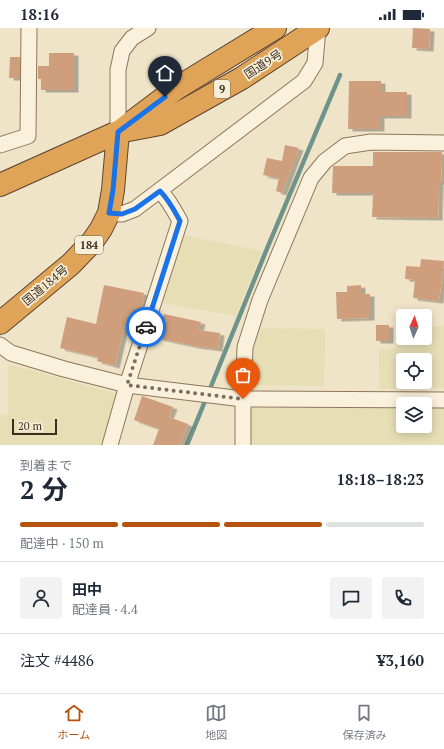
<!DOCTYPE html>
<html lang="ja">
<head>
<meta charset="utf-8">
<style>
  :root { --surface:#fff; --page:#f2f2f3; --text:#1f2937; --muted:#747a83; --line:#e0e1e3; --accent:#b45309 }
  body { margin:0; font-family:"PT Serif","Noto Sans JP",serif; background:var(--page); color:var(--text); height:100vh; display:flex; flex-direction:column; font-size:15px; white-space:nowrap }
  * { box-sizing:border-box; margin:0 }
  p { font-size:13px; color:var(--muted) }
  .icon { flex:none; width:22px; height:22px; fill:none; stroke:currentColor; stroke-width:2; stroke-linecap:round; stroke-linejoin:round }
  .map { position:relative; height:417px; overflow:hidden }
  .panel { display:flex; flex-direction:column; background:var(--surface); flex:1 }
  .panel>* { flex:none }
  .needle { width:26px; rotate:3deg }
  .buttons { position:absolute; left:396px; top:281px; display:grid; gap:8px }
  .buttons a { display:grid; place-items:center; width:36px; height:36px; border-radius:4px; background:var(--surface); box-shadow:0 2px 10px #0003; font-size:20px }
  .scale { position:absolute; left:12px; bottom:10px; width:45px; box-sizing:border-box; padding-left:4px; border:2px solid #3d2e20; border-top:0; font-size:11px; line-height:14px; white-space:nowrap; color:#3d2e20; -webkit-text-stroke:3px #f7eed8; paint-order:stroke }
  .pin { position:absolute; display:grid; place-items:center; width:34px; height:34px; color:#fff; margin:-41px -17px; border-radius:50% 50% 50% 0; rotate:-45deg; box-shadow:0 0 4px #0007 }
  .pin .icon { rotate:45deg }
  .courier { position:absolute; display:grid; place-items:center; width:40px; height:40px; margin:-20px; border:3px solid #1a73e8; border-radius:50%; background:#fff; color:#222; box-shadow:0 1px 5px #0007 }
  .head em { font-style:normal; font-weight:700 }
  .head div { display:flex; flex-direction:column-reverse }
  .head { display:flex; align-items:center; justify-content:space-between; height:68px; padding:0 20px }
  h1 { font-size:26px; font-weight:700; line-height:30px }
  .bar { display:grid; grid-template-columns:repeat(4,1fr); gap:6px 4px; align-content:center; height:48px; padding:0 20px }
  .bar i { height:5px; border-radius:3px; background:var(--line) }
  .bar .selected { background:var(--accent) }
  .bar p { grid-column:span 4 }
  .line { display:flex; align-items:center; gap:10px; padding:0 20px; border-top:1px solid var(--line) }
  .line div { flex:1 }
  .round { display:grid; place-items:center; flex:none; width:42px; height:42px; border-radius:4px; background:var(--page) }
  .status { display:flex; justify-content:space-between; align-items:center; height:28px; padding:0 20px; background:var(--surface); direction:ltr }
  .status svg { height:11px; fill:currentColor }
  .tabs { display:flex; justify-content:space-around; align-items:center; height:56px; border-top:1px solid var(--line); background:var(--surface); font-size:11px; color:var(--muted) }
  .tabs a { display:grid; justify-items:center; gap:2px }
  .tabs .selected { color:var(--accent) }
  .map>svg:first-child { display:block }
  .farmland { fill:#e6deb5; fill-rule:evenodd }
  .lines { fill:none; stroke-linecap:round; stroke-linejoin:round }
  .stream { stroke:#6f938a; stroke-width:4.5 }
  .building { fill:#cf9f7d; filter:url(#shadow) }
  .minor-casing { stroke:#8d765c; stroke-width:17 }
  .highway-casing { stroke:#5b4430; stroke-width:24 }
  .minor { stroke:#faf1dc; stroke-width:15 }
  .highway { stroke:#e0a458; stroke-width:22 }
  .done { stroke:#7c6e5b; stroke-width:4; stroke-dasharray:0 7.2 }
  .route { stroke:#1a73e8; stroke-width:5 }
  .labels { text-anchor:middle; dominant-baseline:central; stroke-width:3.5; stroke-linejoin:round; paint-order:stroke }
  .shield { fill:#f7eed8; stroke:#756857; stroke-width:1 }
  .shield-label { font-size:11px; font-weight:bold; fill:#3d2e20 }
  .street-label { font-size:12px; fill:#3d2e20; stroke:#f7eed8 }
</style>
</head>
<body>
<div class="status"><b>18:16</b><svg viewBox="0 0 49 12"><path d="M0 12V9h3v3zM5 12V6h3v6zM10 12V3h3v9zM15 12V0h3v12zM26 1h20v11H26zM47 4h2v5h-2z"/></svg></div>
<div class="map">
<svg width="444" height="417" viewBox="0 0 444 417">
  <defs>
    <filter id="shadow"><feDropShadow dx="4.5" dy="2.5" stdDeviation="0" flood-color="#0004"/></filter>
  </defs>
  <rect width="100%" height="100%" fill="#f0e4c8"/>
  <g class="farmland">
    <path d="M183 207 262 223 243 270 236 288 163 275Z"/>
    <path d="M396 298H403V310H425V298H444V360L380 361 379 321H396ZM403 332H425V354H403Z"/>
    <path d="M260 300 325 301 324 358 253 357V320Z"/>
    <path d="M8 336 117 366 103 417H0V386L8 388Z"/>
    <path d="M444 379V417H251V380H403V398H425V380Z"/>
  </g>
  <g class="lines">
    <path class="stream" d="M187 417 203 378 266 223 340 47"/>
  </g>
  <g class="building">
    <path d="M413 0 430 1 429 21 412 20Z"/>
    <path d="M49 25H74V62H41V51H38V38H49Z"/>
    <path d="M10 29H20V50H9Z"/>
    <path d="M349 53H381V64H407V88H380V101H348Z"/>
    <path d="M285 117 299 120 282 165 276 163 279 150 263 147 267 130 282 133Z"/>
    <path d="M373 124H442L441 154H439L438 190 372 189 373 165H332L333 138H373Z"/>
    <path d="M421 231 444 233 439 273 413 270 415 252 405 251 406 238 420 239Z"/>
    <path d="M104 257 144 265 139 290 127 287 115 338 97 333 98 329 60 320 67 289 96 296Z"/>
    <path d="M361 257V266H370V290L337 291 336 264H347V258Z"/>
    <path d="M164 286 201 294 199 302 220 305 218 321 195 318 158 310Z"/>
    <rect x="376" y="297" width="13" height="16"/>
    <path d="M142 368 173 379 169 389 188 396 180 417H153L159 401 134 392Z"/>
  </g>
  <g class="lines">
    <g class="minor-casing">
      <g id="minor">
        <path d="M118 104V42L122 23 132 10 148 0"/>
        <path d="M0 117 28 108 29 0"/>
        <path d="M109 185 122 186 135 181 304 53 315 35 318 0"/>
        <path d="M0 317 11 325 64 341 127 357 243 371 444 372"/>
        <path d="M110 417 127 357 180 193C174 182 169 172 160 163"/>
        <path d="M243 417V371L245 319 260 272 311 150 325 133 345 118 371 114 444 115"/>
      </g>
    </g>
    <g class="highway-casing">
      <g id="highway">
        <path d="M124 100 177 60 275 0"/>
        <path d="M0 157 118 104 160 96 242 50 318 0"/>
        <path d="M0 295 71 236 92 214 101 201 109 185 113 162 118 104"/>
      </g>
    </g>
    <use href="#minor" class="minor"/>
    <use href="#highway" class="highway"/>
  </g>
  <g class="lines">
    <path class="done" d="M146 299 127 357 243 371"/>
    <path class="route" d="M146 299 180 193C174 182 169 172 160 163L135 181 122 186 109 185 113 162 118 104 165 69"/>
  </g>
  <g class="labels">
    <g class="shield">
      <rect x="214" y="52" width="16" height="18" rx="3"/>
      <rect x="75" y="208" width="28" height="18" rx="3"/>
    </g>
    <g class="shield-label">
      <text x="222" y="61">9</text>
      <text x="89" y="217">184</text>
    </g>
    <g class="street-label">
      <text transform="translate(263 36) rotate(-33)">国道9号</text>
      <text transform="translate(45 257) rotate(-40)">国道184号</text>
    </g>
  </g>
</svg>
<div class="buttons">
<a><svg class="needle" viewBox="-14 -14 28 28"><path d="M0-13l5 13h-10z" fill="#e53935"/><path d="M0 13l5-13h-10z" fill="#747a83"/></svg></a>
<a><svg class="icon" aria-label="locate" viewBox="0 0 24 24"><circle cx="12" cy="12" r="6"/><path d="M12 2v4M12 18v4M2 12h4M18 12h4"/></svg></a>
<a><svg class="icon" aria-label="layers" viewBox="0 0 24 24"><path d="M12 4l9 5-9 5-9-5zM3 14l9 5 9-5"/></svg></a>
</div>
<div class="scale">20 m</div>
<div class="pin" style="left:243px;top:371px;background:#ea580c"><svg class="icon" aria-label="bag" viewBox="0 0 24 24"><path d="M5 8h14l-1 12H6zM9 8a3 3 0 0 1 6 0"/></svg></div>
<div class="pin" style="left:165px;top:69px;background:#1f2937"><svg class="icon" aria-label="home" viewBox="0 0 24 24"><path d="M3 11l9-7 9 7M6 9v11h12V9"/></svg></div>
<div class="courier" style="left:146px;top:299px"><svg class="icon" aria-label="car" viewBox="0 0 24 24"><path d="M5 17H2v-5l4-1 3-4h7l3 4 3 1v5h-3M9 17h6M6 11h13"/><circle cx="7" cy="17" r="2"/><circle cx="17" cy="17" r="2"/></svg></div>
</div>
<section class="panel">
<div class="head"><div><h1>2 分</h1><p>到着まで</p></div><em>18:18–18:23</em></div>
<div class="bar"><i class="selected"></i><i class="selected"></i><i class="selected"></i><i></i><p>配達中 · 150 m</p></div>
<div class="line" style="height:72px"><a class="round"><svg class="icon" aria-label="person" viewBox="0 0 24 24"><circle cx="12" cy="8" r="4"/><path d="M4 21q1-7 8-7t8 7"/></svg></a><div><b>田中</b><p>配達員 · 4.4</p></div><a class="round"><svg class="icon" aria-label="chat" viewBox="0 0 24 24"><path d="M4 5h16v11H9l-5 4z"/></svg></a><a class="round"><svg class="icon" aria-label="phone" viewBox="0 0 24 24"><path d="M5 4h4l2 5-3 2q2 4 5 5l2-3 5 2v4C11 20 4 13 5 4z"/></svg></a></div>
<div class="line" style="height:52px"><div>注文 #4486</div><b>¥3,160</b></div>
</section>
<nav class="tabs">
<a class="selected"><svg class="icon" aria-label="home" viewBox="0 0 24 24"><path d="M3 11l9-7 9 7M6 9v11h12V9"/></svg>ホーム</a>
<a><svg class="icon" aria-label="map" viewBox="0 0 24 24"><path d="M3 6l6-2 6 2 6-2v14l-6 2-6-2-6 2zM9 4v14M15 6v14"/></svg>地図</a>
<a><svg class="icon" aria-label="saved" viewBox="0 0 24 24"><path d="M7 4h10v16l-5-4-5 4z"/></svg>保存済み</a>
</nav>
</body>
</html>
